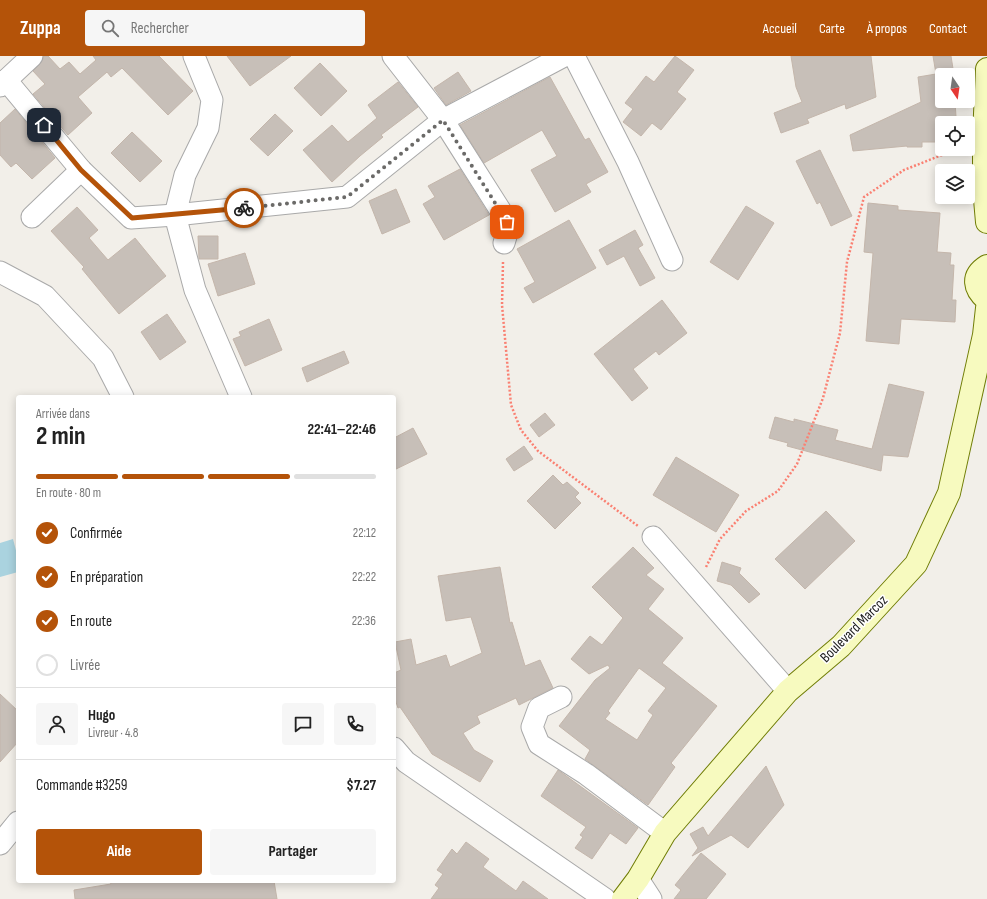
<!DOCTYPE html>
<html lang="fr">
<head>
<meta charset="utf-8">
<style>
  :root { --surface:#fff; --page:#f6f6f6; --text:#222; --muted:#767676; --line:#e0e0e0; --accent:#b45309 }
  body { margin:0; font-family:"Sofia Sans Condensed",sans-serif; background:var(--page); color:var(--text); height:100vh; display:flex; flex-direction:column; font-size:15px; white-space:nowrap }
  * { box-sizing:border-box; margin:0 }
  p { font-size:13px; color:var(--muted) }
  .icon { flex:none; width:22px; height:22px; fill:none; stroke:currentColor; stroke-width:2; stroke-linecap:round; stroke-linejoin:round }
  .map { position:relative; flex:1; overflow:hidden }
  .sheet { position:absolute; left:16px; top:339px; width:380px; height:488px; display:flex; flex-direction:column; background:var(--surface); border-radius:4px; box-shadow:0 2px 10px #0003 }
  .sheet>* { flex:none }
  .needle { width:26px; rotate:167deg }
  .buttons { position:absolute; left:935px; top:12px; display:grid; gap:8px }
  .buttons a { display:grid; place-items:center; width:40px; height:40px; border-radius:4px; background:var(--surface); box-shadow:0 2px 10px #0003; font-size:20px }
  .pin { position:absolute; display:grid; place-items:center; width:34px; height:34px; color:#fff; margin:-17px; border-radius:8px; box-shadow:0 2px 6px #0006 }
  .courier { position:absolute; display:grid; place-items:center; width:40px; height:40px; margin:-20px; border:3px solid #b45309; border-radius:50%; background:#fff; color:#222; box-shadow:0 1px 5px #0007 }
  .overview em { font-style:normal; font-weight:700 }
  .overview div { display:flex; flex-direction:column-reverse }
  .overview { display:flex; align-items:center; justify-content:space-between; height:68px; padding:0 20px }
  h1 { font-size:26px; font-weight:700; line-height:30px }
  .bar { display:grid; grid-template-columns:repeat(4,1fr); gap:6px 4px; align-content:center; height:48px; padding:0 20px }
  .bar i { height:5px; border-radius:3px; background:var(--line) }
  .bar .current { background:var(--accent) }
  .bar p { grid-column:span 4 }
  .line { display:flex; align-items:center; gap:10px; padding:0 20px; border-top:1px solid var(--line) }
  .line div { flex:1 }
  .round { display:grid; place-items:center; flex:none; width:42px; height:42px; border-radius:4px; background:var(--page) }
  ol { padding:0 20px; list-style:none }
  li { display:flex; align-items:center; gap:12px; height:44px }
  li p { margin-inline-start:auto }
  li .icon { padding:4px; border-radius:50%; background:var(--accent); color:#fff; stroke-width:4 }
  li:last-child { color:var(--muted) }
  li i { width:22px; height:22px; border:2px solid var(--line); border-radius:50% }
  .action { display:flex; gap:8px; margin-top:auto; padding:8px 20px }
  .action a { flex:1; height:46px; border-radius:4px; background:var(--accent); color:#fff; font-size:16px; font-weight:700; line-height:46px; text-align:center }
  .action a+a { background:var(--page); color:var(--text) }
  header { display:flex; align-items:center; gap:24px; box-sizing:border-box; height:56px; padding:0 20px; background:var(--accent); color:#fff }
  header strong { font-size:19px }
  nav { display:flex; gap:22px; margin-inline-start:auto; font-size:14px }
  .search { width:280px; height:36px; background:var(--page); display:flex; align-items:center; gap:10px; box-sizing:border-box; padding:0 14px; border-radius:4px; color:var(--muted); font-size:15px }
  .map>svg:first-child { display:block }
  .water { fill:#aad3df }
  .building { fill:#c7bfb8; stroke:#c4b6ab; fill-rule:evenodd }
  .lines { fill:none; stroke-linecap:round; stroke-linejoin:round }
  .minor-casing { stroke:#a9a9a9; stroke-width:23 }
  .secondary-casing { stroke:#707d05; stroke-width:24 }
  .path { stroke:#fa8072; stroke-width:2.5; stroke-dasharray:2 2; stroke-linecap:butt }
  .minor { stroke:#fff; stroke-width:21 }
  .secondary { stroke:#f7fabf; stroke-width:22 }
  .done { stroke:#6b6a68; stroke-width:4; stroke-dasharray:0 7.2 }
  .route { stroke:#b45309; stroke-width:5 }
  .labels { text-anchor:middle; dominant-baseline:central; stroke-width:3; stroke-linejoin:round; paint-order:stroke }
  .street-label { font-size:15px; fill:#222; stroke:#fff }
</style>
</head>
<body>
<header>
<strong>Zuppa</strong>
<div class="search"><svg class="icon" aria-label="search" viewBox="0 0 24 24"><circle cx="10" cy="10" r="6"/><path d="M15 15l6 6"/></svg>Rechercher</div>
<nav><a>Accueil</a><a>Carte</a><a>À propos</a><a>Contact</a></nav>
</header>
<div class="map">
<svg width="987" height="843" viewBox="0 0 987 843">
  <rect width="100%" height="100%" fill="#f2efe9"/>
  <path class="water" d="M13 483 18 502V516L0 521V487Z"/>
  <g class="building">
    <path d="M44 0H48L60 13 69 6 80 18 96 4 93 0H159L193 35 168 59 122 12 111 21 107 16 78 41 92 57 68 79 33 38 45 28 33 15 40 8Z"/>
    <path d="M227 0H291L250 30Z"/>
    <path d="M675 0 694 14 677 36 686 43 661 74 652 67 641 80 623 66 633 53 625 47 646 20 654 26Z"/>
    <path d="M791 0H871L876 41 846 53 845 48 807 63 809 67 781 77 774 57 802 46 796 31Z"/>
    <path d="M933 0H951L954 19H942V45H955L956 61 942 63V86H922V91H907V90L853 95 850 79 921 46 918 21 936 18Z"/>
    <path d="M320 7 347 35 321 60 294 32Z"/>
    <path d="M458 16 471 35 446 49 434 32Z"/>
    <path d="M550 21 585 84 589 82 608 116 586 128 591 136 555 156 531 114 557 100 542 74 484 107 460 69Z"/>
    <path d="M398 26 418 51 381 79 383 81 360 100 332 126 303 94 332 69 348 86 377 62 368 49Z"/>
    <path d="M15 53 55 102 32 123 16 107 11 111 0 99V67Z"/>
    <path d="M275 58 293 75 268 100 250 83Z"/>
    <path d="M132 76 162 105 140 126 111 97Z"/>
    <path d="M820 94 852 160 831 170 820 146 817 148 796 105Z"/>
    <path d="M460 113 489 159 444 184 423 148 435 141 428 130Z"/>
    <path d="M396 133 410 166 382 178 369 145Z"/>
    <path d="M868 147 898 150V154L940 157 937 196 951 197 950 209H954L952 244H956L955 266 901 263 899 288 866 285 873 197 864 196Z"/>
    <path d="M746 150 774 167 738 224 710 206Z"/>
    <path d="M77 151 98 174 89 182 108 204 135 182 166 220 119 258 82 213 84 211 51 175Z"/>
    <path d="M569 164 596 212 533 247 524 232 535 226 517 193Z"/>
    <path d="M635 174 643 189 638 192 655 222 640 230 624 200 607 209 599 194Z"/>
    <path d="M198 180H218V203H199Z"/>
    <path d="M245 197 255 228 218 240 208 208Z"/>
    <path d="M662 244 687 277 659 299 656 295 633 313 648 332 632 345 594 298Z"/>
    <path d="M167 258 186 286 160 304 141 276Z"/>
    <path d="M269 263 282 294 245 310 233 283 241 280 239 276Z"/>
    <path d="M344 295 349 307 307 326 302 312Z"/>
    <path d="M889 328 924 336 908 401 883 399 881 415 787 390 788 387 769 382 775 361 794 366V363L838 374 835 384 872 393Z"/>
    <path d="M545 357 555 369 539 381 530 369Z"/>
    <path d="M413 372 427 398 394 414V382Z"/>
    <path d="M524 390 533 403 514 415 506 403Z"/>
    <path d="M676 401 739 439 716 476 653 439Z"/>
    <path d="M553 419 563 429 567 426 579 437 575 441 581 447 555 473 527 445Z"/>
    <path d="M826 455 855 485 805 533 775 503Z"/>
    <path d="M633 491 654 512 646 519 664 533 648 553 683 582 662 607 717 650 671 707 675 711 648 749 585 703 590 694 559 670 595 624 610 612 608 609 589 618 571 603 590 580 602 589 623 562 592 531ZM639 612 666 632 648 655 653 659 637 684 605 663 610 657 608 655Z"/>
    <path d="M722 506 741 512 739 517 760 538 749 547 731 529 717 525Z"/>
    <path d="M500 511 510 567 512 566 525 610 540 604 553 632 519 649 516 642 477 660 480 667 463 677 474 694 493 705 480 726 432 698 400 651 398 652 394 640V617L401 614 395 586 411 583 416 609 446 599 450 611 482 597 471 561 446 565 438 520Z"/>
    <path d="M0 638 18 655V686L0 706Z"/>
    <path d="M766 710 784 749 748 792 731 779 692 800 698 792 690 778 703 771 708 780Z"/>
    <path d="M558 714 638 772 626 788 610 777 592 803 575 792 583 781 580 779 586 771 541 740Z"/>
    <path d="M466 786 489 803 483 811 516 835 523 825 548 843H431L439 832 435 829 443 818 437 814 452 793 457 798Z"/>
    <path d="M701 797 726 818 706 843H674L681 834 675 829Z"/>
    <path d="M110 825H274L277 843H75L74 834 111 828Z"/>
  </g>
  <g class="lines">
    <g class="minor-casing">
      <g id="minor">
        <path d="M194 0 212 44 208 72 185 119 175 159 195 234 241 341"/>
        <path d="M393 0 443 64 507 165V177L504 187"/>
        <path d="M574 0 628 106 672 204"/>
        <path d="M6 24 81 114 131 162 175 159 347 141 443 64 564 0"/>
        <path d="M0 30 32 0"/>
        <path d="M32 161 81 114"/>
        <path d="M0 216 45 240 103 302 123 341"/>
        <path d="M653 481 788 635"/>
        <path d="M561 641 539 652 532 671 539 688 586 718 665 777"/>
        <path d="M394 692 406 706 605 843"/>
        <path d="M0 788 18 766"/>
        <path d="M638 823 651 843"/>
      </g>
    </g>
    <g class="secondary-casing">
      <g id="secondary">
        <path d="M987 13 984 80V132L987 166"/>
        <path d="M987 210C971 220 974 233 987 244"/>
        <path d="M623 843 638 823 665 777 788 635 841 590 916 508 949 437 984 279 987 252"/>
      </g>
    </g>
    <g class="path">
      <path d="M503 206 502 249 511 349 521 374 538 395 638 470"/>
      <path d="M706 511 720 483 746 455 778 435 797 408 823 342 840 277 847 206 864 141 904 114 957 93"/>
    </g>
    <use href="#minor" class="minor"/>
    <use href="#secondary" class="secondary"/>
  </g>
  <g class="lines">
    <path class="done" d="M244 152 347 141 443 64 507 166"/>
    <path class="route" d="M44 69 81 114 132 162 244 152"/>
  </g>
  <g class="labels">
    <g class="street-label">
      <text transform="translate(854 573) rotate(-45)">Boulevard Marcoz</text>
    </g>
  </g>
</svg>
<div class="buttons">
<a><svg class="needle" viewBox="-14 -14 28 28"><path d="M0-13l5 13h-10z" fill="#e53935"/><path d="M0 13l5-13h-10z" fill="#767676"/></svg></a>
<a><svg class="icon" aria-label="locate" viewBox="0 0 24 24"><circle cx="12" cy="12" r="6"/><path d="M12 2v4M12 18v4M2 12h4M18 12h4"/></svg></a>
<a><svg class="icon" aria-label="layers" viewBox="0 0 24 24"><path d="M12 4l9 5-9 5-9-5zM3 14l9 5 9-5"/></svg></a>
</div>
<div class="pin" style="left:507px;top:166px;background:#ea580c"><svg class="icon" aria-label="bag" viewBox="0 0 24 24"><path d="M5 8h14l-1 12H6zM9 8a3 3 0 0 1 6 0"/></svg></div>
<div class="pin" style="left:44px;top:69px;background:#1f2937"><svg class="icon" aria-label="home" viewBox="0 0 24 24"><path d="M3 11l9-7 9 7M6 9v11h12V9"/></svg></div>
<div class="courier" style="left:244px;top:152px"><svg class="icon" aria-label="bike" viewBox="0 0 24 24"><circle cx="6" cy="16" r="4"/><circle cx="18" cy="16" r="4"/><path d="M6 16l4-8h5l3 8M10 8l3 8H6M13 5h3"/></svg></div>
<section class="sheet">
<div class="overview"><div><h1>2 min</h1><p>Arrivée dans</p></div><em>22:41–22:46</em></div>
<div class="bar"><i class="current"></i><i class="current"></i><i class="current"></i><i></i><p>En route · 80 m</p></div>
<ol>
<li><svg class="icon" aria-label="check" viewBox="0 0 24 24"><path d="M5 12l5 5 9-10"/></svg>Confirmée<p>22:12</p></li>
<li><svg class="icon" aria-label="check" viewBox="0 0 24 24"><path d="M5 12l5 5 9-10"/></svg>En préparation<p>22:22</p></li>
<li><svg class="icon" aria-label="check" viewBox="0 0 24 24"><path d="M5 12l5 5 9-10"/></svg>En route<p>22:36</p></li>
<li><i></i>Livrée</li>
</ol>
<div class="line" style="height:72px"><a class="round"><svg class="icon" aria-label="person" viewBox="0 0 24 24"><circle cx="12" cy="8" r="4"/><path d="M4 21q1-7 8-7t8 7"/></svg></a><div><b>Hugo</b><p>Livreur · 4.8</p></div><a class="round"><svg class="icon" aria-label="chat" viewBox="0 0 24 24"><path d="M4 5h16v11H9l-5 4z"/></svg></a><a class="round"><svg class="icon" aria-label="phone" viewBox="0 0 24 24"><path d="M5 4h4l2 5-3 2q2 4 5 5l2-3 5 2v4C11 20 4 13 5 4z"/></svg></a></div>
<div class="line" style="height:52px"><div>Commande #3259</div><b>$7.27</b></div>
<div class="action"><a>Aide</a><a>Partager</a></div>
</section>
</div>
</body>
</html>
